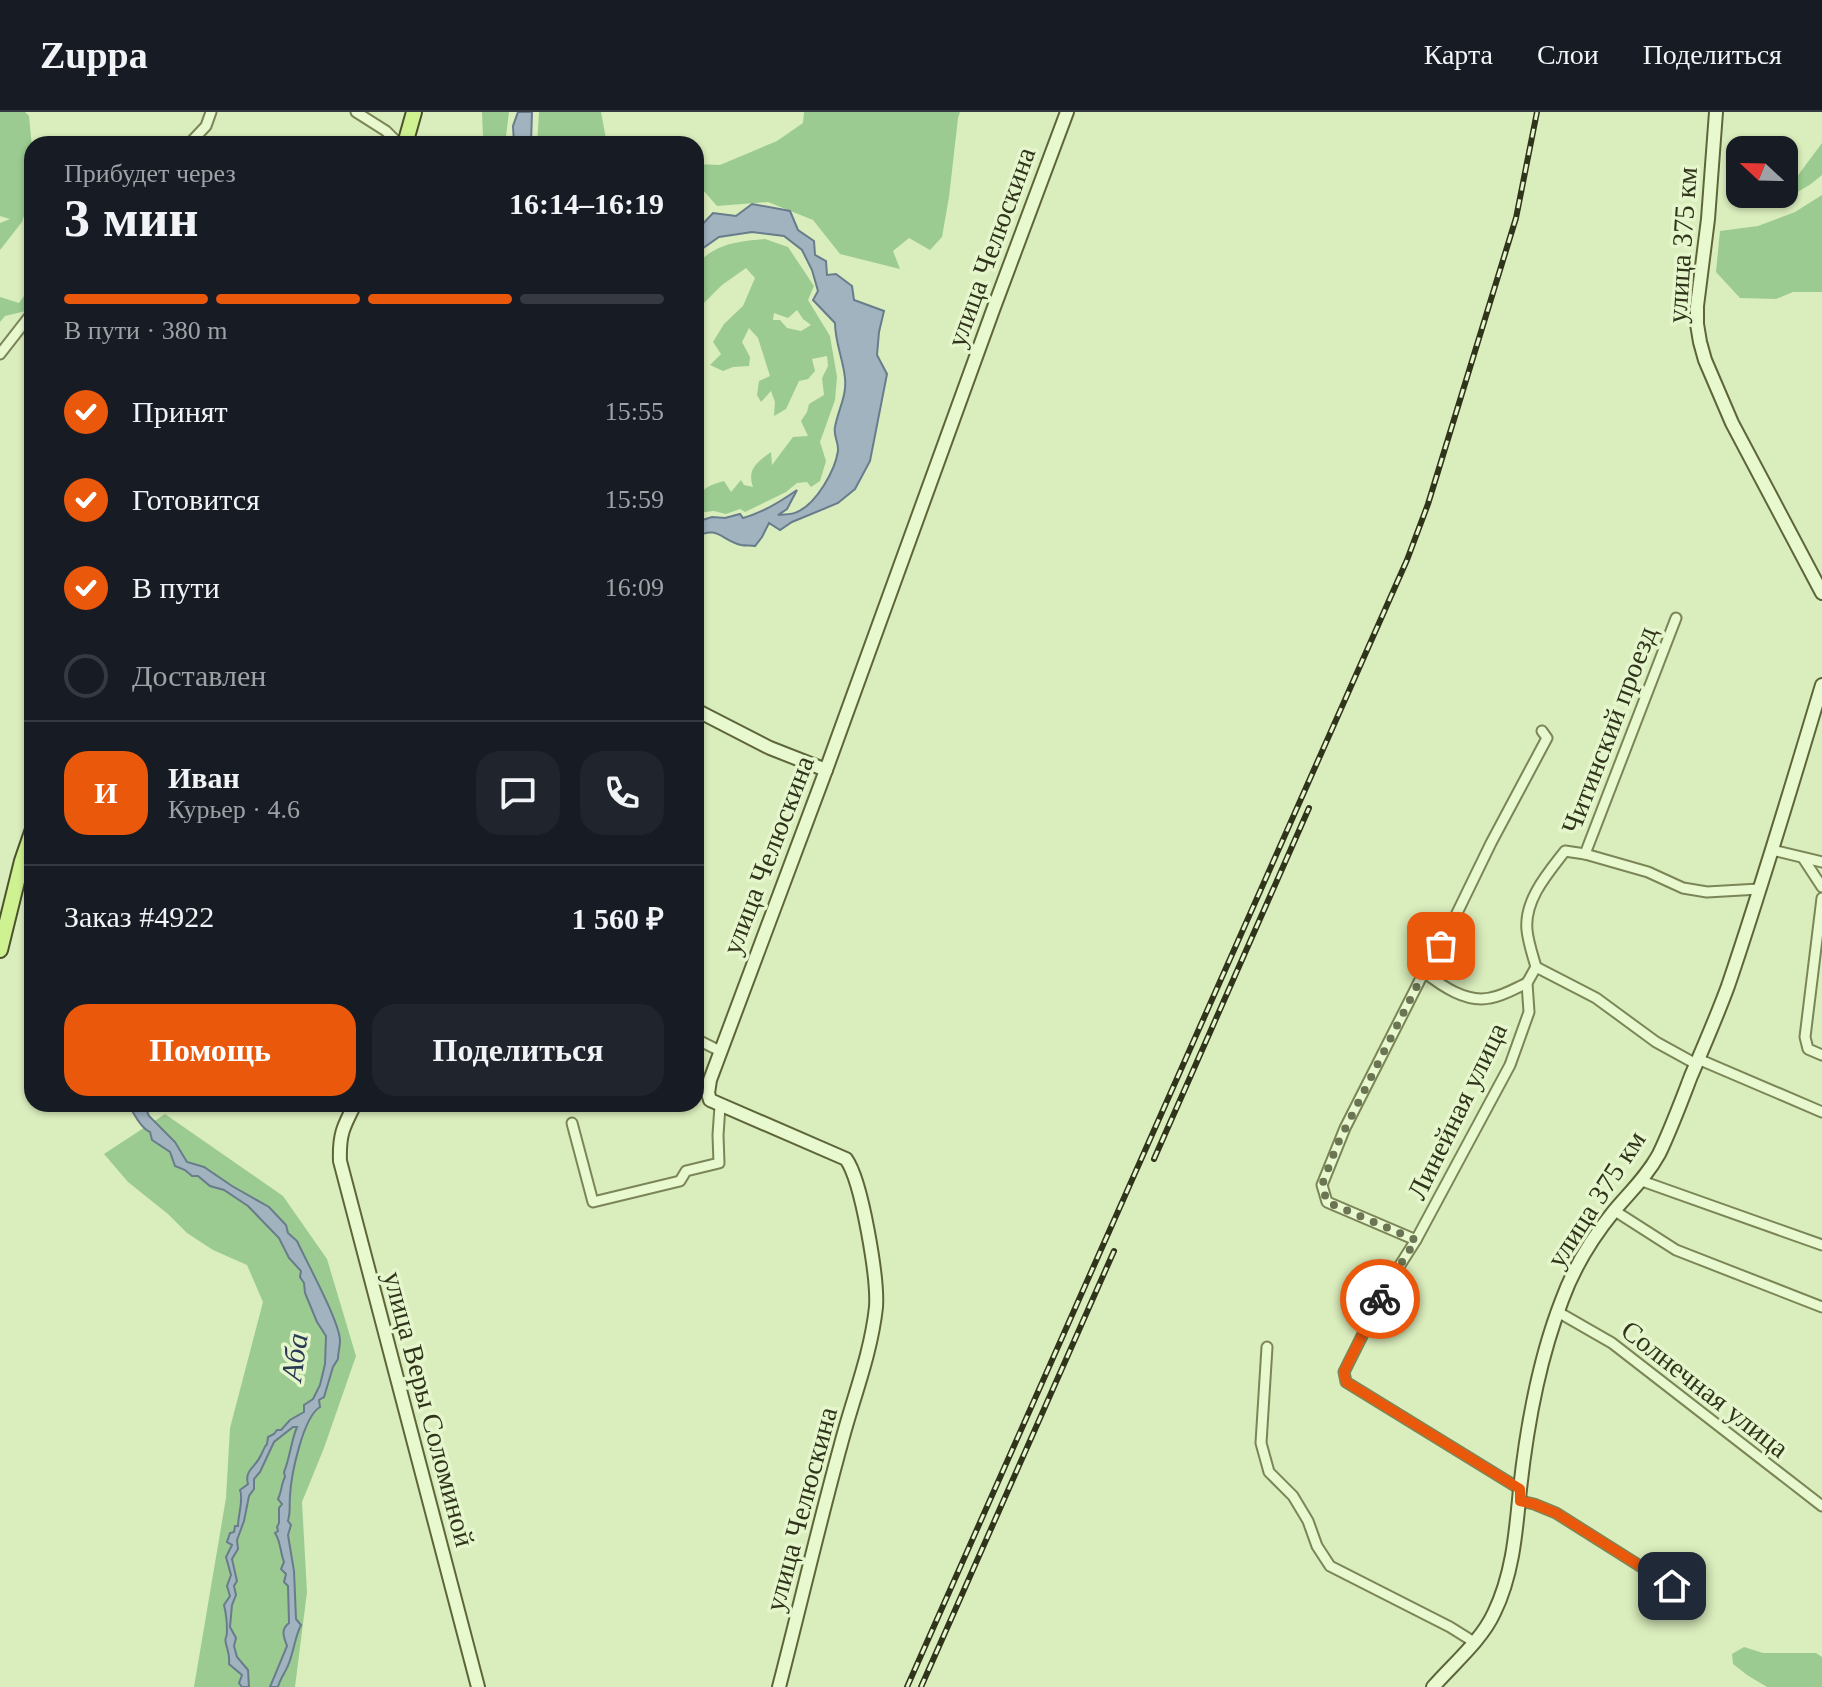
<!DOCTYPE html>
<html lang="ru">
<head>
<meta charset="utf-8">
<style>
  :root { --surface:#171b24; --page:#20242c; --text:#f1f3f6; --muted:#9ea1a6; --line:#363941; --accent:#ea580c }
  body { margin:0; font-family:"Times New Roman",serif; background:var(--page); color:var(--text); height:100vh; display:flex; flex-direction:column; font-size:30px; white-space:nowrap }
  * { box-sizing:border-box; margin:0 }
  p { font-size:26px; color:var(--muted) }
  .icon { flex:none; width:44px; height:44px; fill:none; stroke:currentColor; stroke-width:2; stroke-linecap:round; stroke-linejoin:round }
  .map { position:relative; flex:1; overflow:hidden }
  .details { position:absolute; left:24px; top:24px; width:680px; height:976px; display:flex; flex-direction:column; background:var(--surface); border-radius:24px; box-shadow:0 2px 6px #0004 }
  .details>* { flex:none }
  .needle { width:52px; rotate:292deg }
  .controls { position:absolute; left:1726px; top:24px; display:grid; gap:16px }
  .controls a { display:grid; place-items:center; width:72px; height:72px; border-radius:16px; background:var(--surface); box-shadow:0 2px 6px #0004; font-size:40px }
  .pin { position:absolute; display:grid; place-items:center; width:68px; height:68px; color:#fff; margin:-34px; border-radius:16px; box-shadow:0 4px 12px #0006 }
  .courier { position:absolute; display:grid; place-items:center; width:80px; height:80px; margin:-40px; border:6px solid #ea580c; border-radius:50%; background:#fff; color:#222; box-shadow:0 2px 10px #0007 }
  .headline em { font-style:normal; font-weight:700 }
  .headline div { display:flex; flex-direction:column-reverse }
  .headline { display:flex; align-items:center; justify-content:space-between; height:136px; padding:0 40px }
  h1 { font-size:52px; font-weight:700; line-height:60px }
  .bar { display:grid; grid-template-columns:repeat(4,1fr); gap:12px 8px; align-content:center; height:96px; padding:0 40px }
  .bar i { height:10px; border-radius:6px; background:var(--line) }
  .bar .selected { background:var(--accent) }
  .bar p { grid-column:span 4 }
  .line { display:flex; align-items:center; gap:20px; padding:0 40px; border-top:2px solid var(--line) }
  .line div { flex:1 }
  .round { display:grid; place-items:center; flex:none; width:84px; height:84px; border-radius:24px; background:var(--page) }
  ol { padding:0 40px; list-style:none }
  li { display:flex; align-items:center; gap:24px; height:88px }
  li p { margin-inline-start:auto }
  li .icon { padding:8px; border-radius:50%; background:var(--accent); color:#fff; stroke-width:4 }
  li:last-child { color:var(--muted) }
  li i { width:44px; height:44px; border:4px solid var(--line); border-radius:50% }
  .button { display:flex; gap:16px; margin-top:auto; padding:16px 40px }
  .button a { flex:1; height:92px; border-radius:24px; background:var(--accent); color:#fff; font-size:32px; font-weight:700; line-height:92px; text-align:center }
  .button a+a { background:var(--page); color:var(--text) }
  header { display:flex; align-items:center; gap:48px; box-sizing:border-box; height:112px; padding:0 40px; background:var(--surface); border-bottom:2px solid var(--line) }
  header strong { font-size:38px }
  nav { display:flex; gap:44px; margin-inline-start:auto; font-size:28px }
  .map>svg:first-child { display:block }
  .green { fill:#9ccb91; fill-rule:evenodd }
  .water { fill:#a0b3bf; stroke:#687c8c; stroke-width:2 }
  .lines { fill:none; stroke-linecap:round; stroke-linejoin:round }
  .street-casing { stroke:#7b8556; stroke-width:13 }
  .secondary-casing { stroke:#5e6639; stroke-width:16 }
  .primary-casing { stroke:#4c522b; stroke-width:18 }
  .street { stroke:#e8f9cf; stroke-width:9 }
  .secondary { stroke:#e8f9cf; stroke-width:12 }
  .primary { stroke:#cef292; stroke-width:14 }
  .rail-casing { stroke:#30341b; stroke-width:6 }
  .rail { stroke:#e5f5cc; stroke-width:3; stroke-dasharray:9; stroke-linecap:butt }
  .done { stroke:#6c7553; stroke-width:8; stroke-dasharray:0 14.4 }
  .route { stroke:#ea580c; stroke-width:10 }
  .labels { text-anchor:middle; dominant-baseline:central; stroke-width:7; stroke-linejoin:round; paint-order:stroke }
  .street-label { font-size:28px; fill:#30341b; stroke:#e5f5cc }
  .water-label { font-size:30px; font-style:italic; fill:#2a3a54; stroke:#e5f5cc }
</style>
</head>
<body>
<header>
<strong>Zuppa</strong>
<nav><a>Карта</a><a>Слои</a><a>Поделиться</a></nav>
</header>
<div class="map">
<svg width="1822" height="1575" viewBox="0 0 1822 1575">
  <rect width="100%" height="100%" fill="#daedbc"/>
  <g class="green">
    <path d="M0 0H25L29 4 32 35V77L22 110 0 138V111L10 107 0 104Z"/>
    <path d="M482 0H509L505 32H477L483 25Z"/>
    <path d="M539 0H601L607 32H537Z"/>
    <path d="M804 0H960L958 6 949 85 942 125 930 138 909 126 893 139 900 157 840 142 813 108 768 90 717 94 696 70V52L720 53 777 29 803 11Z"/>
    <path d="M1822 31V63L1811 72 1776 93Z"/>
    <path d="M1822 83V180H1793L1776 187 1740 186 1716 160 1720 119 1758 114 1795 100Z"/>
    <path d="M765 127 788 135 814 174 808 188 830 224 837 265 835 288 820 330 826 349 820 369 811 375 807 370 797 371 786 380 745 400 740 397 726 402 714 399 696 401C696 381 704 374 724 369L731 380 741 368 744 373 753 375C747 357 756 351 771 340L772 353 793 325 808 324 801 309 807 300 809 292 824 283 822 266 828 254 827 244 812 247 815 259 808 267 799 269 786 297 774 304 775 290 771 279 761 290 757 283 759 269 770 264 758 226 749 216 742 230 750 245 749 254 733 255 723 259 710 253 721 242 713 230 724 212 743 194 755 166 746 156 722 173 696 199V153C717 131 736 130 765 127ZM797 198 803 207 811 213 801 219 787 216 780 208H773L774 201 788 206Z"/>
    <path d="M32 173V195L30 198 5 204 0 210V185L19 191Z"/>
    <path d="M165 1002 283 1084 327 1147 356 1244 324 1336 302 1390 307 1480 295 1575H194L226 1386 230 1316 263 1190 247 1153 213 1138 187 1121 168 1102 128 1070 104 1042Z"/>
    <path d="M1744 1535 1763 1541H1816L1822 1545V1575H1767L1747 1563 1733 1552 1732 1542Z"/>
  </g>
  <g class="water">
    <path d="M518 0H532L531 32H514L513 14Z"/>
    <path d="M752 92 790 99 798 118 814 129 815 143 826 149 827 163 836 162 852 174 854 188 884 199 879 220 877 243 887 262 870 349 855 377 838 391 792 410 780 418 769 411 762 425 755 434C751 433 746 434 741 433 721 428 718 413 696 425V410L712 405 725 406 740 402 743 406C762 401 780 390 797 378L787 397 778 403C784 402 792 403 797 400 816 392 835 359 838 339 839 331 833 323 835 315 838 298 847 284 845 266 843 247 835 230 835 211L813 188 818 179 812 158 802 138 784 124 752 120 719 125 696 141V119L713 101 736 104Z"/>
    <path d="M129 992H144L149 1004 175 1030 187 1050 204 1055 232 1074 269 1095 286 1113 288 1121 297 1129C306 1149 340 1210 340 1229 340 1235 338 1240 338 1247L333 1255 324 1285 319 1288 320 1295C303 1305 291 1363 290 1384 289 1394 291 1399 288 1409L291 1413 288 1423 294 1459 296 1507 301 1513C295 1525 294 1538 289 1551 286 1560 280 1566 278 1575H270L287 1534C284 1525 280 1518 289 1511L288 1474 284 1470 286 1462 281 1457 284 1450C280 1440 281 1430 275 1421L278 1419 277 1415 279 1411V1396L282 1392 278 1387C282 1379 281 1372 285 1365L284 1360C290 1346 291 1329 297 1315H293L274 1330 260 1360 254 1367V1377L249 1384 244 1409 237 1428 238 1437 232 1447 237 1469 234 1474 236 1483 232 1493 230 1515 236 1526 234 1534 237 1545 248 1558 249 1575H242L239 1571 242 1563 229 1552C230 1543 228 1540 226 1532 224 1524 227 1528 227 1519 227 1511 226 1501 224 1493L230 1484 227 1474 231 1463 226 1445 232 1433 227 1430 230 1421 234 1420 235 1414H238C238 1402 244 1388 240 1378L248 1372C244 1358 256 1355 261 1343 263 1339 264 1335 267 1332L268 1325 274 1322 277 1318H281L290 1308 304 1300V1293L313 1287 320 1273 325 1252 326 1224 317 1210 305 1181 304 1171 300 1165 301 1159 289 1146 279 1126 248 1094 224 1078 210 1074 198 1064H192L185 1058 175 1054 170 1040 152 1028 150 1020C142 1017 132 1000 129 992Z"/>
  </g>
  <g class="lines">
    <g class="street-casing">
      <g id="street">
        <path d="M356 0 386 19 399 32"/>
        <path d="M189 32 206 14 211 0"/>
        <path d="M0 242 32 201"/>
        <path d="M1772 738 1822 750"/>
        <path d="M1585 742 1648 760 1683 776 1707 780 1759 777"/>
        <path d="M1803 746 1822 775"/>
        <path d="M1822 786 1805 925 1808 937 1822 943"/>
        <path d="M1536 855C1533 844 1528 830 1527 818 1524 788 1548 761 1565 739L1585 742 1676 506"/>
        <path d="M1424 860C1442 874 1466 891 1490 886 1503 884 1516 876 1527 871"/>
        <path d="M696 927 720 939"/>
        <path d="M1698 947 1822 1000"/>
        <path d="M572 1011 593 1090 680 1069 686 1059 719 1051 718 1023 720 994"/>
        <path d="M1642 1069 1822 1133"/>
        <path d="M1615 1099 1676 1138 1822 1195"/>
        <path d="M1416 1128 1327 1090 1322 1073 1345 1016 1424 860 1441 834 1491 731 1547 626 1542 619"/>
        <path d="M1558 1200 1612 1231 1822 1394"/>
        <path d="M1267 1235 1261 1331 1269 1360 1293 1384 1308 1409 1317 1434 1330 1454 1450 1515 1474 1530"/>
        <path d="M1520 1377 1346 1270 1344 1260 1388 1172 1416 1128 1510 953 1529 900 1527 871 1536 855 1596 886 1656 930 1696 952"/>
        <path d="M1520 1389 1534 1392 1556 1401 1697 1490"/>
      </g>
    </g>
    <g class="secondary-casing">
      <g id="secondary">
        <path d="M1716 0 1708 107 1697 194V212L1700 230 1705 248 1732 311 1822 481"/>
        <path d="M696 598 770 636 826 658"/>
        <path d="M355 992C343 1015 339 1023 340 1049L478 1575"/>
        <path d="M779 1575C800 1494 819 1412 841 1332 853 1286 871 1242 876 1195 878 1167 862 1069 846 1047L710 988 708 981 710 968 826 658 993 198 1067 0"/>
        <path d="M1433 1575C1453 1552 1481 1529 1494 1501 1513 1462 1516 1419 1520 1377 1527 1313 1539 1247 1562 1188 1574 1155 1592 1126 1614 1099 1630 1080 1647 1064 1659 1042 1671 1017 1681 990 1691 964 1704 934 1717 904 1728 874 1762 774 1792 673 1822 573"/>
      </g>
    </g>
    <g class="primary-casing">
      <g id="primary">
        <path d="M405 32 414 0"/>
        <path d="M0 838 22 749 32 720"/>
      </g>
    </g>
    <use href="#street" class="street"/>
    <use href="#secondary" class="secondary"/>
    <use href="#primary" class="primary"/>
    <g class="rail-casing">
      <g id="rail">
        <path d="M1154 1047 1309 696"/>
        <path d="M907 1575 1407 448 1428 392 1516 106 1537 0"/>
        <path d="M921 1575 1114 1139"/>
      </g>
    </g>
    <use href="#rail" class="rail"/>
  </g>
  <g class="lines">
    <path class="done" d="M1380 1187 1388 1172 1416 1128 1327 1090 1322 1073 1337 1033 1424 860 1441 834"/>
    <path class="route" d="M1380 1187 1344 1260 1346 1270 1520 1377V1389L1534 1392 1556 1401 1672 1474"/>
  </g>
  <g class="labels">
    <g class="street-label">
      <text transform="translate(1682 133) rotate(-86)">улица 375 км</text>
      <text transform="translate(991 135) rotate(-70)">улица Челюскина</text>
      <text transform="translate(1609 618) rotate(-69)">Читинский проезд</text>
      <text transform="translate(768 743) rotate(-69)">улица Челюскина</text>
      <text transform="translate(1457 999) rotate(-64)">Линейная улица</text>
      <text transform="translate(1596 1087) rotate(-57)">улица 375 км</text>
      <text transform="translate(1705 1277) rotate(38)">Солнечная улица</text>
      <text transform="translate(429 1297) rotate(75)">улица Веры Соломиной</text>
      <text transform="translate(801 1397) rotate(-75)">улица Челюскина</text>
    </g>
    <g class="water-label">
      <text transform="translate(294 1245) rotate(-82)">Аба</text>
    </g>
  </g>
</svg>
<div class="controls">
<a><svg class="needle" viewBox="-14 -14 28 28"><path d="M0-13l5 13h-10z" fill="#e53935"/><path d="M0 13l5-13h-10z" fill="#9ea1a6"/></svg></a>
</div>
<div class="pin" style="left:1441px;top:834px;background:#ea580c"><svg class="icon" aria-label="bag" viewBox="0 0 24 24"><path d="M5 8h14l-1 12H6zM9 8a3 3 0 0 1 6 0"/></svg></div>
<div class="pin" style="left:1672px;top:1474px;background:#1f2937"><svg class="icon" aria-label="home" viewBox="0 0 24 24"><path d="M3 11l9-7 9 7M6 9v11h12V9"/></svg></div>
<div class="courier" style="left:1380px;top:1187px"><svg class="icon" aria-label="bike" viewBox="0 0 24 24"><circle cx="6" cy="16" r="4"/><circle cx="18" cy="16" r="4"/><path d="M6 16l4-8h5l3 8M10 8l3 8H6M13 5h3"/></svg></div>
<section class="details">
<div class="headline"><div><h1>3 мин</h1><p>Прибудет через</p></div><em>16:14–16:19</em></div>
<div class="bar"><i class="selected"></i><i class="selected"></i><i class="selected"></i><i></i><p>В пути · 380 m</p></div>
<ol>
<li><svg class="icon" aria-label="check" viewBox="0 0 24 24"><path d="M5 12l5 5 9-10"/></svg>Принят<p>15:55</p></li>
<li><svg class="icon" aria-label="check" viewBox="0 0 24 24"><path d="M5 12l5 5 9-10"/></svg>Готовится<p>15:59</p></li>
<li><svg class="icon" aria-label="check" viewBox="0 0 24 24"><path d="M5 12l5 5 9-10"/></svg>В пути<p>16:09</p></li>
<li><i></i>Доставлен</li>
</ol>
<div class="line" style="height:144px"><b class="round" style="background:var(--accent);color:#fff">И</b><div><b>Иван</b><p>Курьер · 4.6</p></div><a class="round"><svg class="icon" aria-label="chat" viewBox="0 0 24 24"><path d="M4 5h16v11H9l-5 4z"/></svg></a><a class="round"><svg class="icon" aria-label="phone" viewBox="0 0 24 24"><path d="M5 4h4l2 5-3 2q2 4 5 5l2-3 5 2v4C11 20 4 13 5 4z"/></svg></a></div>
<div class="line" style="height:104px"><div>Заказ #4922</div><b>1 560 ₽</b></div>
<div class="button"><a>Помощь</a><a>Поделиться</a></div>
</section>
</div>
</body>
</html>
